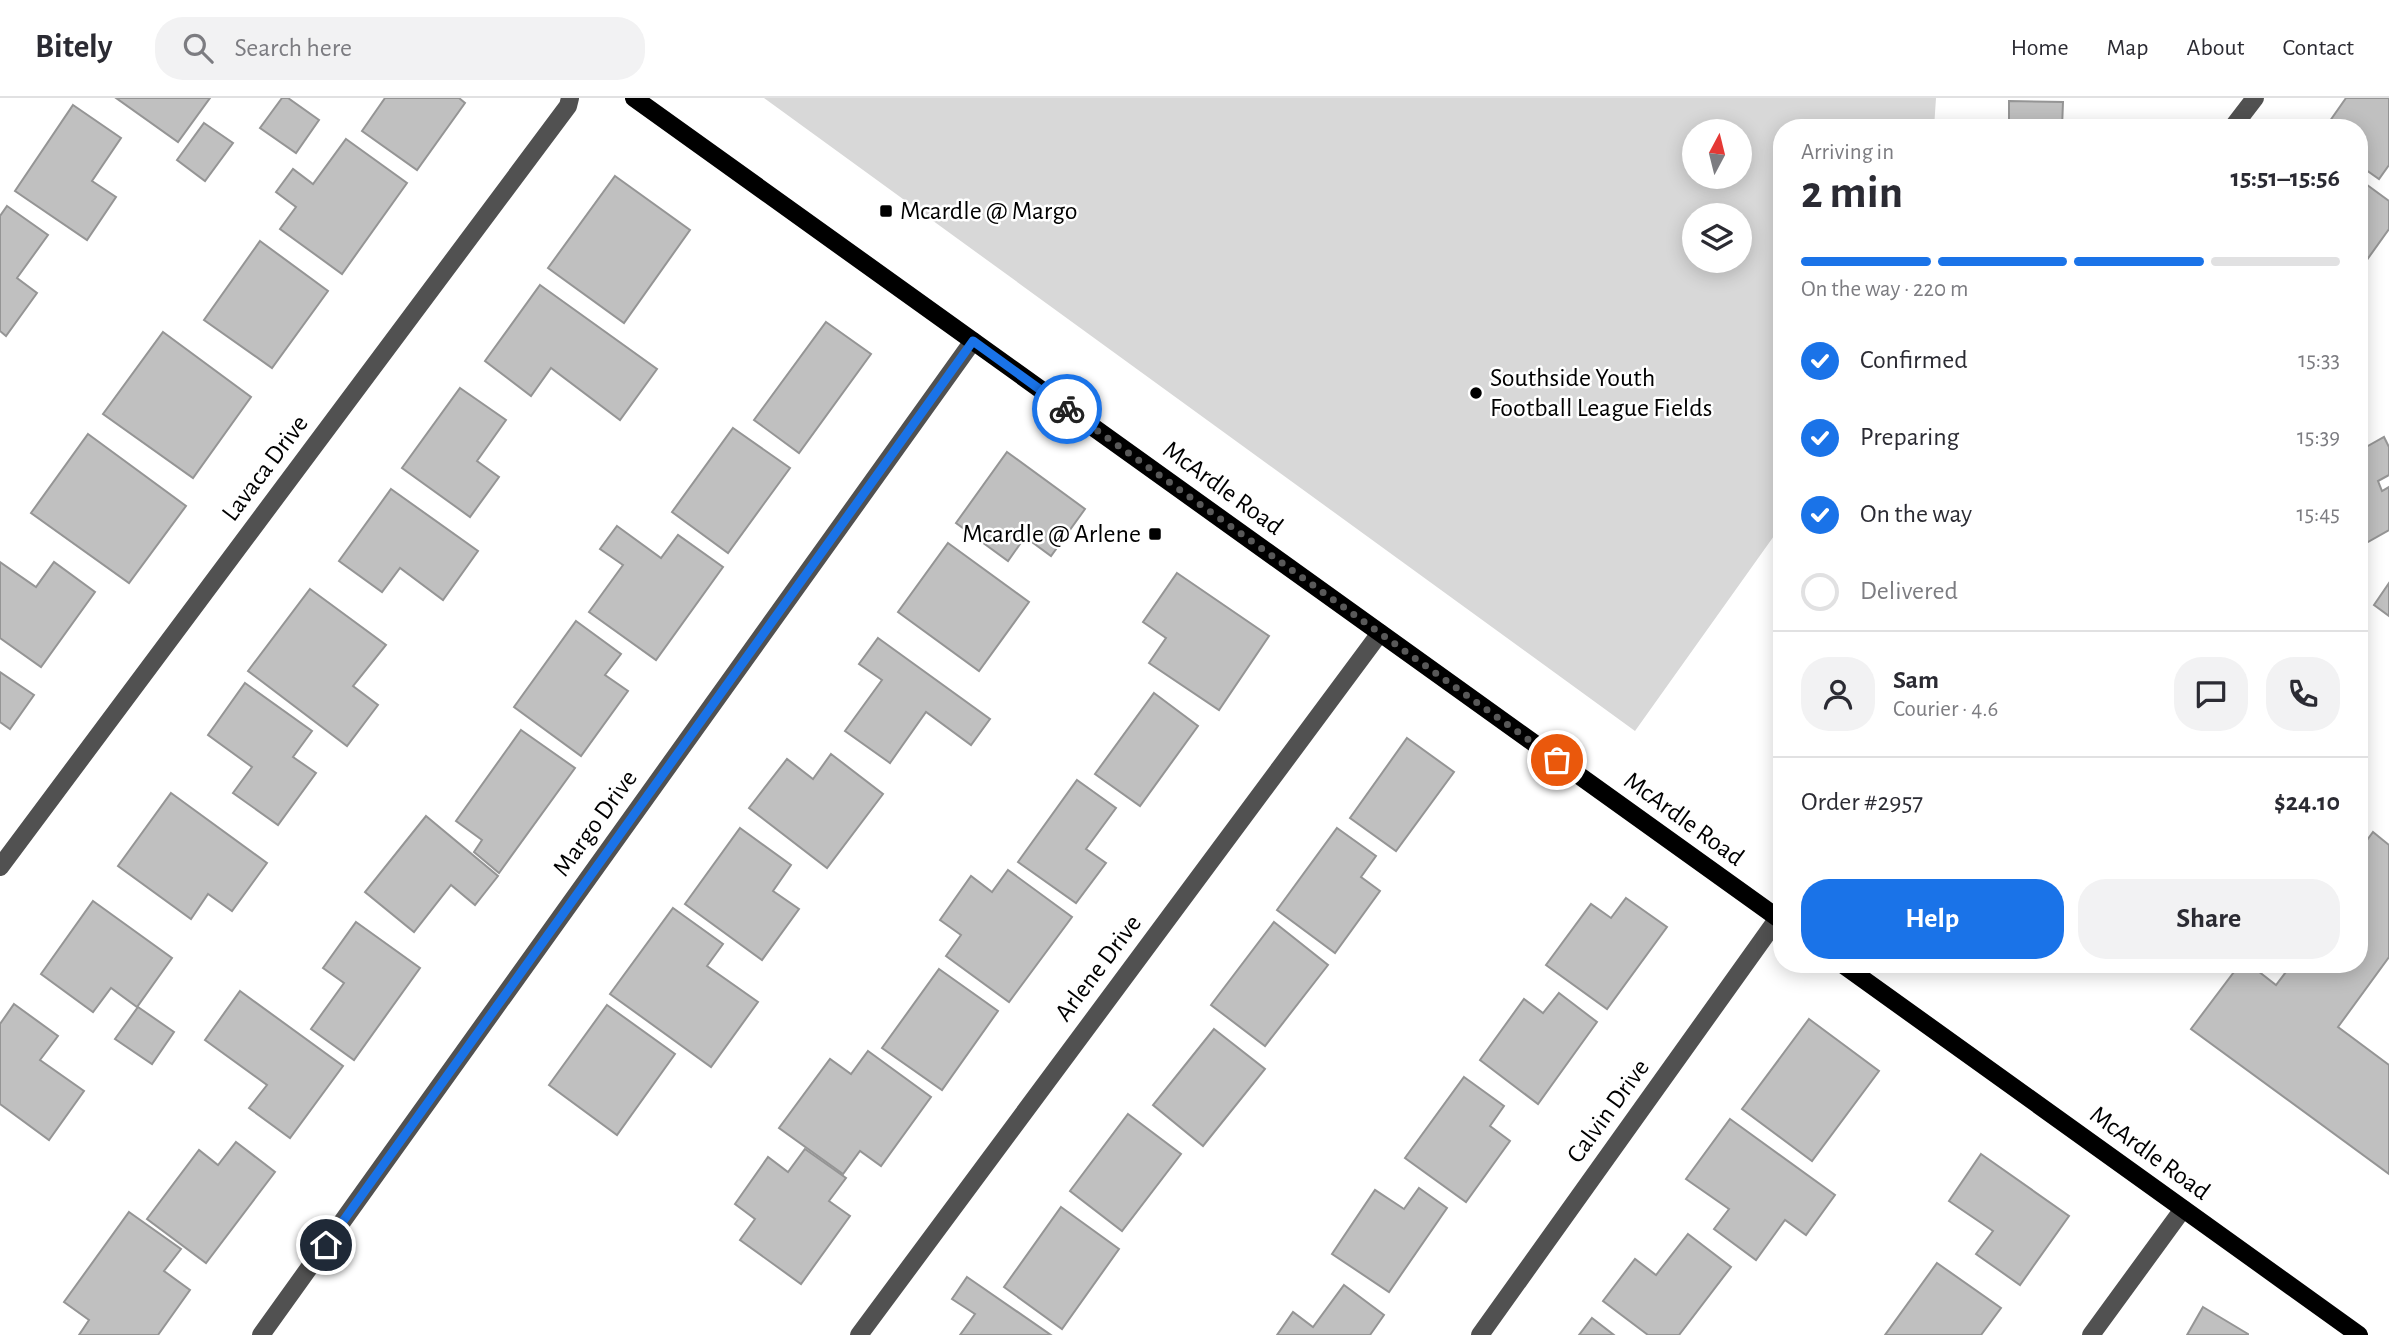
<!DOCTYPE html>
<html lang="en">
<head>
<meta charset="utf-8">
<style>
  :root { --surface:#fff; --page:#f2f2f3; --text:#2b2b33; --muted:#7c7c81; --line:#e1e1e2; --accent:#1a73e8 }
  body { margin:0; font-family:"Alegreya Sans",sans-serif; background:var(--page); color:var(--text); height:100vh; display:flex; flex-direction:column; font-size:26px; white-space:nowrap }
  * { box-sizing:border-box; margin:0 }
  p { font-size:23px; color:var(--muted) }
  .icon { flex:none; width:38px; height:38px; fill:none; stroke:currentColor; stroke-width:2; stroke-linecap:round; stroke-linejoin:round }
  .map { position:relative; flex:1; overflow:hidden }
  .drawer { position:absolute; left:1773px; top:21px; width:595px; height:854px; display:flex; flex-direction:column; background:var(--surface); border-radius:28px; box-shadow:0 4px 18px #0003 }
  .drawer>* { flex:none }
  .needle { width:46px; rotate:7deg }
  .buttons { position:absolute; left:1682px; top:21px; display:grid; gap:14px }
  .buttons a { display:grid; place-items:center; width:70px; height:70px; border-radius:50%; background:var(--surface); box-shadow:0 4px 18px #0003; font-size:35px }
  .pin { position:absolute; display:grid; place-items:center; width:60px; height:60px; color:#fff; margin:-30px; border:4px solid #fff; border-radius:50%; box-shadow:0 2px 7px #0007 }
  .courier { position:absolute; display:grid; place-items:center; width:70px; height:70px; margin:-35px; border:5px solid #1a73e8; border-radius:50%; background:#fff; color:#222; box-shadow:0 2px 9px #0007 }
  .head em { font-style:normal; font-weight:600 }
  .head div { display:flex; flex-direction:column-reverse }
  .head { display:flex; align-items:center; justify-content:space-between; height:119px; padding:0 28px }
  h1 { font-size:46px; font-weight:600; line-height:52px }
  .bar { display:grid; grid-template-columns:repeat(4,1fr); gap:10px 7px; align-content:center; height:84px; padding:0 28px }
  .bar i { height:9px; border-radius:5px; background:var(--line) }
  .bar .active { background:var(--accent) }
  .bar p { grid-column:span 4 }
  .line { display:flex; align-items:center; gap:18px; padding:0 28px; border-top:2px solid var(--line) }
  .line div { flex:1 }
  .round { display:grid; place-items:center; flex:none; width:74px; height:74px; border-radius:28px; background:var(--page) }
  ol { padding:0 28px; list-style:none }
  li { display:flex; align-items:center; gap:21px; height:77px }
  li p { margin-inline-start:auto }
  li .icon { padding:7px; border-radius:50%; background:var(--accent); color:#fff; stroke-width:4 }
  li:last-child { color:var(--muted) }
  li i { width:38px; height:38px; border:4px solid var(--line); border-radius:50% }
  .button { display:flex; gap:14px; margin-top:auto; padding:14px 28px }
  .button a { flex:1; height:80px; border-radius:28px; background:var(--accent); color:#fff; font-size:28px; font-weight:600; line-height:80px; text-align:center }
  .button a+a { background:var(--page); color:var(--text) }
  header { display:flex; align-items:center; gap:42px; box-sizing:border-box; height:98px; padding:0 35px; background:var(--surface); border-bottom:2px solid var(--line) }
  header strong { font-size:33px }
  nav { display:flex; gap:38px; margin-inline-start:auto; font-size:24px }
  .search { width:490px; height:63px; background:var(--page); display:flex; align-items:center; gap:18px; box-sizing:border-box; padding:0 24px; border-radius:28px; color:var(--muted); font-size:26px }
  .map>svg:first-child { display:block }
  .green { fill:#d8d8d8; fill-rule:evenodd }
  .building { fill:#c0c0c0; stroke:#959595; stroke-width:2 }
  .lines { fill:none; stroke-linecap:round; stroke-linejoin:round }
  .minor { stroke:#515151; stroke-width:18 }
  .major { stroke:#000; stroke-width:18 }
  .done { stroke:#595959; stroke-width:7; stroke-dasharray:0 12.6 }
  .route { stroke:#1a73e8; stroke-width:9 }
  .poi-dot { fill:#000; stroke:#fff; stroke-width:2.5 }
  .labels { text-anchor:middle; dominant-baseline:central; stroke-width:5; stroke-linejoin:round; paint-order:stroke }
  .poi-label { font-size:26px; fill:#000; stroke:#fff; text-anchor:start }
  .street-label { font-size:26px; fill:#000; stroke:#fff }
</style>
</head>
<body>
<header>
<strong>Bitely</strong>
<div class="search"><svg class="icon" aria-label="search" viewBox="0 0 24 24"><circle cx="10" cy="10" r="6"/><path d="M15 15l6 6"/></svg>Search here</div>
<nav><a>Home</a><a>Map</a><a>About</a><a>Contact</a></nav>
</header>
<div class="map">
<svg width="2389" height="1237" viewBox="0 0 2389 1237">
  <rect width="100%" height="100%" fill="#fff"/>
  <path class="green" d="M764 0H1936L1934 30H1782L1781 428 1635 633ZM1694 33H1740V79H1694ZM1694 117H1740V163H1694Z"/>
  <g class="building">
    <path d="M116 0H210L178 44Z"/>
    <path d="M282 0H288L319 22 296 55 260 30Z"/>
    <path d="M385 0H459L465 5 417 72 362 33Z"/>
    <path d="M2346 0H2389V67L2379 81 2359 67V30H2325Z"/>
    <path d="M2009 3 2063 4 2062 30H2009Z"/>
    <path d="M73 7 121 40 92 83 116 99 87 142 15 93Z"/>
    <path d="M204 25 233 45 205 83 177 62Z"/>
    <path d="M346 41 407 85 342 176 280 131 296 109 276 94 293 71 313 86Z"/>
    <path d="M615 78 690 132 624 225 548 170Z"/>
    <path d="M2359 81 2389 103V131L2359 173Z"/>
    <path d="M7 108 48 137 17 180 37 195 6 238 0 233V118Z"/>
    <path d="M260 143 328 193 272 270 204 222Z"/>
    <path d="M540 187 657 271 620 322 551 270 531 298 485 263Z"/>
    <path d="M826 224 871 256 799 355 754 322Z"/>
    <path d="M163 234 251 299 193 380 103 316Z"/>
    <path d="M460 290 506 322 477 363 499 379 470 419 402 370Z"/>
    <path d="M733 330 790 370 728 455 672 414Z"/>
    <path d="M88 336 186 408 129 485 31 415Z"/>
    <path d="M2384 339 2389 349V377L2378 383 2382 393 2389 389V432L2359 449V353Z"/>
    <path d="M1007 354 1085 411 1051 458 1025 439 1008 463 956 425Z"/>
    <path d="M391 391 478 453 443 502 400 470 382 494 339 463Z"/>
    <path d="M617 428 661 460 678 437 723 469 656 562 589 514 623 467 600 451Z"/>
    <path d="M948 445 1029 504 979 573 898 514Z"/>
    <path d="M0 464 36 489 54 464 95 494 41 569 0 540Z"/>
    <path d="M1177 475 1269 538 1219 612 1149 565 1166 540 1143 524Z"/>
    <path d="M2389 485V518L2374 507Z"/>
    <path d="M310 491 386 547 353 588 378 607 347 648 248 573Z"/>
    <path d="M576 523 621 556 605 577 628 593 581 658 514 609Z"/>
    <path d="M878 540 990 621 971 647 926 614 890 665 845 633 882 582 859 566Z"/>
    <path d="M0 574 34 597 10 631 0 624Z"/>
    <path d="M245 585 312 633 293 659 316 675 278 727 233 695 252 669 208 637Z"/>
    <path d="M1154 595 1198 628 1140 708 1095 676Z"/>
    <path d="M521 632 575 670 499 775 474 754 482 742 456 723Z"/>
    <path d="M1407 640 1454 674 1396 753 1350 720Z"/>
    <path d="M831 656 883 696 827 770 749 710 787 661 813 681Z"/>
    <path d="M1077 682 1116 710 1086 751 1106 765 1076 805 1018 764Z"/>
    <path d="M171 695 267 765 232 813 208 796 191 821 118 768Z"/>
    <path d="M426 718 498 778 475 807 451 787 414 834 365 794Z"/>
    <path d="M740 730 791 767 773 793 799 811 762 862 685 806Z"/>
    <path d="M1337 730 1376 758 1361 779 1380 793 1335 855 1277 812Z"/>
    <path d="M2373 734 2389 747V859L2338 929 2389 967V1076L2191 931 2240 866H2249L2276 887 2292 866H2359V753Z"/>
    <path d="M1008 772 1072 819 1009 904 946 858 961 837 940 822 971 778 992 794Z"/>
    <path d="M1626 800 1667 829 1607 911 1546 867 1591 806 1611 820Z"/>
    <path d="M93 803 172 860 137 909 111 890 93 914 41 876Z"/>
    <path d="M673 810 723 846 707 868 758 904 711 969 610 896Z"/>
    <path d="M356 824 420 870 354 962 311 931 344 885 323 870Z"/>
    <path d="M1274 824 1328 867 1265 948 1211 907Z"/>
    <path d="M939 871 998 913 942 992 882 950Z"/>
    <path d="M240 893 343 968 290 1040 249 1010 267 987 205 942Z"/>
    <path d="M1559 895 1597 924 1538 1006 1480 962 1524 901 1543 915Z"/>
    <path d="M14 906 58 938 40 962 84 993 49 1042 0 1006V926Z"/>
    <path d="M607 907 675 956 617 1037 549 987Z"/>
    <path d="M138 909 174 934 152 966 115 941Z"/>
    <path d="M1809 921 1879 973 1812 1063 1742 1011Z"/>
    <path d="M1214 931 1265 971 1203 1048 1153 1007Z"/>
    <path d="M868 953 931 999 881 1068 860 1053 843 1076 779 1030 830 961 851 976Z"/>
    <path d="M1464 979 1504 1008 1490 1028 1510 1043 1466 1104 1405 1060Z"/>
    <path d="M1128 1016 1181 1056 1122 1133 1070 1093Z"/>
    <path d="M1730 1021 1835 1097 1806 1137 1785 1122 1756 1162 1714 1131 1729 1111 1686 1081Z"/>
    <path d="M236 1044 275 1074 206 1165 147 1121 199 1052 218 1067Z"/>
    <path d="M805 1051 846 1080 829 1103 850 1118 801 1186 740 1142 755 1121 735 1106 768 1059 788 1074Z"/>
    <path d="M1981 1056 2069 1118 2020 1187 1976 1156 1993 1133 1949 1103Z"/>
    <path d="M1419 1090 1447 1110 1389 1194 1332 1156 1375 1092 1404 1111Z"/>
    <path d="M1061 1109 1119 1151 1062 1231 1004 1189Z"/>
    <path d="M129 1114 181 1151 164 1173 190 1192 158 1237H79L89 1222 64 1204Z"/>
    <path d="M1688 1136 1731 1169 1679 1237H1648L1603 1203 1635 1161 1656 1177Z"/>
    <path d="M1937 1165 2001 1210 1981 1237H1885Z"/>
    <path d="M967 1179 1051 1237H960L975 1216 952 1201Z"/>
    <path d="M1344 1187 1384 1217 1370 1237H1277L1293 1214 1313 1229Z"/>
    <path d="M2203 1209 2248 1236V1237H2187Z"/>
    <path d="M1592 1220 1614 1237H1579Z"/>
  </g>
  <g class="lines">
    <g class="minor">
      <path d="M2232 30 2255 0"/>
      <path d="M0 769 568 8 570 0"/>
      <path d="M261 1237 973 243"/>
      <path d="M859 1237 1380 535"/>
      <path d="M1480 1237 1778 820"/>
      <path d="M2091 1237 2183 1111"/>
    </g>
    <g class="major">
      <path d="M634 0 1782 823"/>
      <path d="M1842 866 2359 1237"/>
    </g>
  </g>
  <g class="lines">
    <path class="done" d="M1067 311 1557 662"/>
    <path class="route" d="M326 1147 973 243 1067 311"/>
  </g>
  <g class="poi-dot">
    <rect x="879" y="106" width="14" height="14" rx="3.5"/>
    <circle cx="1476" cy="295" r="7"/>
    <rect x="1148" y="429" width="14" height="14" rx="3.5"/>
  </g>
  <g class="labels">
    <g class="poi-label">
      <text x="900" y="113">Mcardle @ Margo</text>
      <text x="1490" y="280">Southside Youth<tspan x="1490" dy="30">Football League Fields</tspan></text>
      <text x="1141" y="436" text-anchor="end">Mcardle @ Arlene</text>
    </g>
    <g class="street-label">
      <text transform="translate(265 370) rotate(-53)">Lavaca Drive</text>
      <text transform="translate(1223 390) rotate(36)">McArdle Road</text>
      <text transform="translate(1684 721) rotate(36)">McArdle Road</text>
      <text transform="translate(595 725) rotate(-54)">Margo Drive</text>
      <text transform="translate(1098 870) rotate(-53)">Arlene Drive</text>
      <text transform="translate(1608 1013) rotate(-54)">Calvin Drive</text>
      <text transform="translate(2150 1055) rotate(36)">McArdle Road</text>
    </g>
  </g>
</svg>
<div class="buttons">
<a><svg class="needle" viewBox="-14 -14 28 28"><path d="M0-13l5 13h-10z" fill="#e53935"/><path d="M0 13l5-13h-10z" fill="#7c7c81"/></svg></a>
<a><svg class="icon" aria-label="layers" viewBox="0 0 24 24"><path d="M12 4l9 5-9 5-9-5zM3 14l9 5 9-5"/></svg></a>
</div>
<div class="pin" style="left:1557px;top:662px;background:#ea580c"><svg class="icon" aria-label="bag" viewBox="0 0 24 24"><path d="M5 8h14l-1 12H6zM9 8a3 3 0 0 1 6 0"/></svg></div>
<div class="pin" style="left:326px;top:1147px;background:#1f2937"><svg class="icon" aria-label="home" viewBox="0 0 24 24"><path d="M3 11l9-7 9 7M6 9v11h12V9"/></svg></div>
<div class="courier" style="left:1067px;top:311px"><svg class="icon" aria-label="bike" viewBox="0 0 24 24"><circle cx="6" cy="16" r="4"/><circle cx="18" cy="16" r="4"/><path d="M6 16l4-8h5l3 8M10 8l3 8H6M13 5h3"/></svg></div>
<section class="drawer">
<div class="head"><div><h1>2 min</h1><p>Arriving in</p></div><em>15:51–15:56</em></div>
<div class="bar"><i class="active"></i><i class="active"></i><i class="active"></i><i></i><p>On the way · 220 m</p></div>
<ol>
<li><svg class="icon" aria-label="check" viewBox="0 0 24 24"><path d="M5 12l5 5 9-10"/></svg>Confirmed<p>15:33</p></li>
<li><svg class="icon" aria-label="check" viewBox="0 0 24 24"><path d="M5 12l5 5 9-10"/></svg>Preparing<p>15:39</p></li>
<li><svg class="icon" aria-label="check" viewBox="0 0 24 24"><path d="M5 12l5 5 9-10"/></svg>On the way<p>15:45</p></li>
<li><i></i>Delivered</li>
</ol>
<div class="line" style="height:126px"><a class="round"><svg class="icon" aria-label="person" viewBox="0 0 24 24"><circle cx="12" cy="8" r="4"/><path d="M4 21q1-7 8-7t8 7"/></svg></a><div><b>Sam</b><p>Courier · 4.6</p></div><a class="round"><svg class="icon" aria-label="chat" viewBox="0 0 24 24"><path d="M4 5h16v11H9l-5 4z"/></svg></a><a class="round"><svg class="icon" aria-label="phone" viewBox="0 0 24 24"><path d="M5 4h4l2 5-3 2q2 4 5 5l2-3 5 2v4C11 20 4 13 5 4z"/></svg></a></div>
<div class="line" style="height:91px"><div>Order #2957</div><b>$24.10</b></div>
<div class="button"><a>Help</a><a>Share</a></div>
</section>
</div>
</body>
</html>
